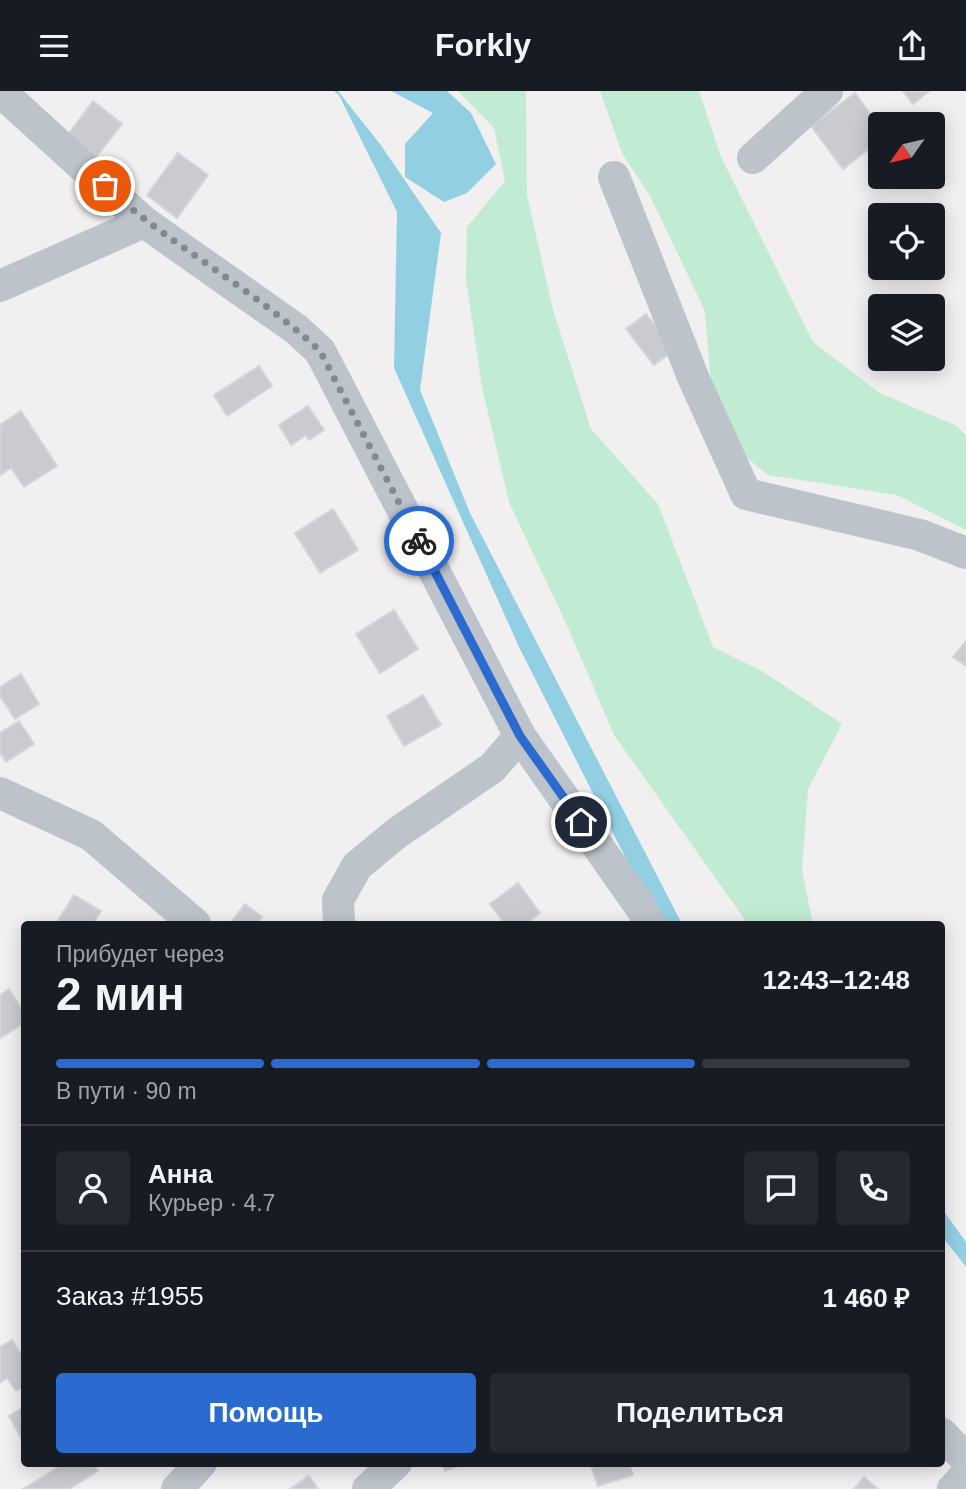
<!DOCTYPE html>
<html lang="ru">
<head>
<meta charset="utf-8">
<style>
  :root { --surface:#171b24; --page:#242831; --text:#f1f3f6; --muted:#9ea1a6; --line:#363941; --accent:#2b6bd0 }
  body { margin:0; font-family:Arial,sans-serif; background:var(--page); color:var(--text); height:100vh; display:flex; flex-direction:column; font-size:26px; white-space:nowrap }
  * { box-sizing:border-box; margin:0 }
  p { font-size:23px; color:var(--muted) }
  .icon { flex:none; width:38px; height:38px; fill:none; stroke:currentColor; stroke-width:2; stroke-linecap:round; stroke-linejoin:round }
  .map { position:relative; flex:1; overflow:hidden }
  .drawer { position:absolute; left:21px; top:830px; width:924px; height:546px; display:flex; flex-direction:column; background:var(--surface); border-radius:7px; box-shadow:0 4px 18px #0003 }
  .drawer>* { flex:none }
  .needle { width:46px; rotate:236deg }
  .fabs { position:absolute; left:868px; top:21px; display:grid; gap:14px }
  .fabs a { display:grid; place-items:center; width:77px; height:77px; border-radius:7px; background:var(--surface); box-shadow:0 4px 18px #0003; font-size:35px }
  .pin { position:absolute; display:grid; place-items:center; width:60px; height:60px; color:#fff; margin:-30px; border:4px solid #fff; border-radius:50%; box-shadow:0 2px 7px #0007 }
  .courier { position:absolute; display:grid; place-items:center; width:70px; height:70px; margin:-35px; border:5px solid #2b6bd0; border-radius:50%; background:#fff; color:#222; box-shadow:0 2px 9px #0007 }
  .head em { font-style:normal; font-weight:700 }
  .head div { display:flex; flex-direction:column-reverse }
  .head { display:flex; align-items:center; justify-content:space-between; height:119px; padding:0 35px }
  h1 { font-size:46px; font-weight:700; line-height:52px }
  .bar { display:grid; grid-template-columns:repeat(4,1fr); gap:10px 7px; align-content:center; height:84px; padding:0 35px }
  .bar i { height:9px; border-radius:5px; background:var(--line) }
  .bar .current { background:var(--accent) }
  .bar p { grid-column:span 4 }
  .line { display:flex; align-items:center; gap:18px; padding:0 35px; border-top:2px solid var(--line) }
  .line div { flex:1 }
  .round { display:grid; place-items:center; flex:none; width:74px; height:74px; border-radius:7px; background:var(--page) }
  .cta { display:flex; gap:14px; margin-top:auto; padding:14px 35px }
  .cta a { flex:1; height:80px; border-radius:7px; background:var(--accent); color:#fff; font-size:28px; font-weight:700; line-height:80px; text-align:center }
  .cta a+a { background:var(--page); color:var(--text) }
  header { display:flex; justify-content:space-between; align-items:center; height:91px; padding:0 35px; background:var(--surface); font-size:32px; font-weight:700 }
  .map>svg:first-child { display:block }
  .green { fill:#c2ebd4 }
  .water { fill:#93cfe3 }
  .building { fill:#c9cbd1; stroke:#d4d5da; stroke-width:2 }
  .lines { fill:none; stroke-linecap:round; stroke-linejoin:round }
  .minor { stroke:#bcc3cb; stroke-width:32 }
  .done { stroke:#84888f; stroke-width:7; stroke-dasharray:0 12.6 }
  .route { stroke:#2b6bd0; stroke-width:9 }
</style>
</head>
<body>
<header><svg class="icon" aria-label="menu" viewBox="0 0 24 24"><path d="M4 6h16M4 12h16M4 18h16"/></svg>Forkly<svg class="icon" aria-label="share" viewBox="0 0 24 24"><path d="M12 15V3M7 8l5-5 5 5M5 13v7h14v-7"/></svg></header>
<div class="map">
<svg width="966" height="1398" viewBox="0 0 966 1398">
  <rect width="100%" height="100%" fill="#f1efef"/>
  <g class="green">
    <path d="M458 0H526L527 104 553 219 591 338 658 413 713 556 762 580 842 633 808 698 802 779 813 833H748L614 644 569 539 509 411 482 296 466 188 467 136 505 90 494 37Z"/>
    <path d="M600 0H699L721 66 813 251 880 302 957 335 966 345V439L897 404 768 384 731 354 713 318 705 220 650 105 622 62Z"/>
  </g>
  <g class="water">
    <path d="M334 0H338L380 53 441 142 420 299 470 422 682 833H659L519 556 394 277 397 121 339 4Z"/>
    <path d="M391 0H447L471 22 496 73 467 102 444 111 405 86V53L433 22Z"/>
    <path d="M942 1118 966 1151V1176L942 1145Z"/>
  </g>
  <g class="building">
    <path d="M903 0H929L913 13Z"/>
    <path d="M855 2 880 36V49L843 78 811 35Z"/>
    <path d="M93 10 122 33 96 66 68 44Z"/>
    <path d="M178 62 208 84 177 127 147 104Z"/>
    <path d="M646 223 674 259 654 274 626 238Z"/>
    <path d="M259 275 272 295 227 325 214 304Z"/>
    <path d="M308 315 324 339 309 349 306 344 291 354 279 334Z"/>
    <path d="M21 320 57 375 24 396 11 377 0 384V334Z"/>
    <path d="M333 418 358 459 320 482 295 442Z"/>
    <path d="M394 519 418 558 380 582 356 543Z"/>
    <path d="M966 550V575L953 566Z"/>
    <path d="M21 583 39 613 15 628 0 605V596Z"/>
    <path d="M423 604 441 634 404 655 387 625Z"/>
    <path d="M19 630 34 653 6 671 0 662V642Z"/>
    <path d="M518 792 540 822 526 833H505L490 813Z"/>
    <path d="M74 804 101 820 93 833H56Z"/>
    <path d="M245 813 262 826 257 833H230Z"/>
    <path d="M9 898 24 922V932L0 947V904Z"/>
    <path d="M12 1249 24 1268V1295L16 1300 7 1287 0 1292V1256Z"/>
    <path d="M24 1316V1352L9 1325Z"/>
    <path d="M65 1372H93L98 1380 69 1398H23Z"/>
    <path d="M442 1372H467L445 1380Z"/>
    <path d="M590 1372H629L633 1384 598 1395Z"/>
    <path d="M309 1385 318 1398H290Z"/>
    <path d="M864 1386 878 1398H854Z"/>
  </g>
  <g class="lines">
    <g class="minor">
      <path d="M0 0 144 131 296 238 320 260 520 645 642 818 650 833"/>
      <path d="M753 67 827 0"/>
      <path d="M614 86 693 286 746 403 920 444 966 462"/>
      <path d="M0 195 144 131"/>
      <path d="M0 702 91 744 195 833"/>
      <path d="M339 833 338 809 357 775 397 742 492 677 520 645"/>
      <path d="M942 1343 966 1368"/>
      <path d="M177 1398 201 1372"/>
      <path d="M368 1398 396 1372"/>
      <path d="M953 1398 966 1384"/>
    </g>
  </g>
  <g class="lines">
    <path class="done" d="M105 95C172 156 254 198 320 260L419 450"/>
    <path class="route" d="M419 450 520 645 581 731"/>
  </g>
</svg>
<div class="fabs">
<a><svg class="needle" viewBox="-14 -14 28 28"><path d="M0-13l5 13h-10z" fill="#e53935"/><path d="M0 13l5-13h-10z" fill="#9ea1a6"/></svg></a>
<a><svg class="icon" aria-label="locate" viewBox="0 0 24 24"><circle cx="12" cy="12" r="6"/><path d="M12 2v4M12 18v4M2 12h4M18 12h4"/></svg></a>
<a><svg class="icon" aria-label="layers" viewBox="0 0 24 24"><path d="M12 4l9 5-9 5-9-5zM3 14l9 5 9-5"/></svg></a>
</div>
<div class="pin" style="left:105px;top:95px;background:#ea580c"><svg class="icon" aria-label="bag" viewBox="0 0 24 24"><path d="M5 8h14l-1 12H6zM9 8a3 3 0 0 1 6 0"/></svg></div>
<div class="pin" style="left:581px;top:731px;background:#1f2937"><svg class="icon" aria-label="home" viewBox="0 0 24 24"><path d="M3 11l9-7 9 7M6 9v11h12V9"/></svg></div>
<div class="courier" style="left:419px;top:450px"><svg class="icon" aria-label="bike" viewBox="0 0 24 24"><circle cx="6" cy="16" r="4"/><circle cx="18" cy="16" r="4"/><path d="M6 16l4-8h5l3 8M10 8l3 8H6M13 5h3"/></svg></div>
<section class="drawer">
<div class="head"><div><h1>2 мин</h1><p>Прибудет через</p></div><em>12:43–12:48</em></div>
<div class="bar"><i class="current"></i><i class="current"></i><i class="current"></i><i></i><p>В пути · 90 m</p></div>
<div class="line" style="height:126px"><a class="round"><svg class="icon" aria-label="person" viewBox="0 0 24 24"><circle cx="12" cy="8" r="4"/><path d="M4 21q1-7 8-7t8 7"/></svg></a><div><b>Анна</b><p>Курьер · 4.7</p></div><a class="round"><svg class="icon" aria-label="chat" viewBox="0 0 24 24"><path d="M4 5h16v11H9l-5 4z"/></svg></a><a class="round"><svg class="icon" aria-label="phone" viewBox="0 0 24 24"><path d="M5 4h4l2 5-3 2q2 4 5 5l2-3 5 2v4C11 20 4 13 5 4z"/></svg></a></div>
<div class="line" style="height:91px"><div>Заказ #1955</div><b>1 460 ₽</b></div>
<div class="cta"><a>Помощь</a><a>Поделиться</a></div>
</section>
</div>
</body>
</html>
